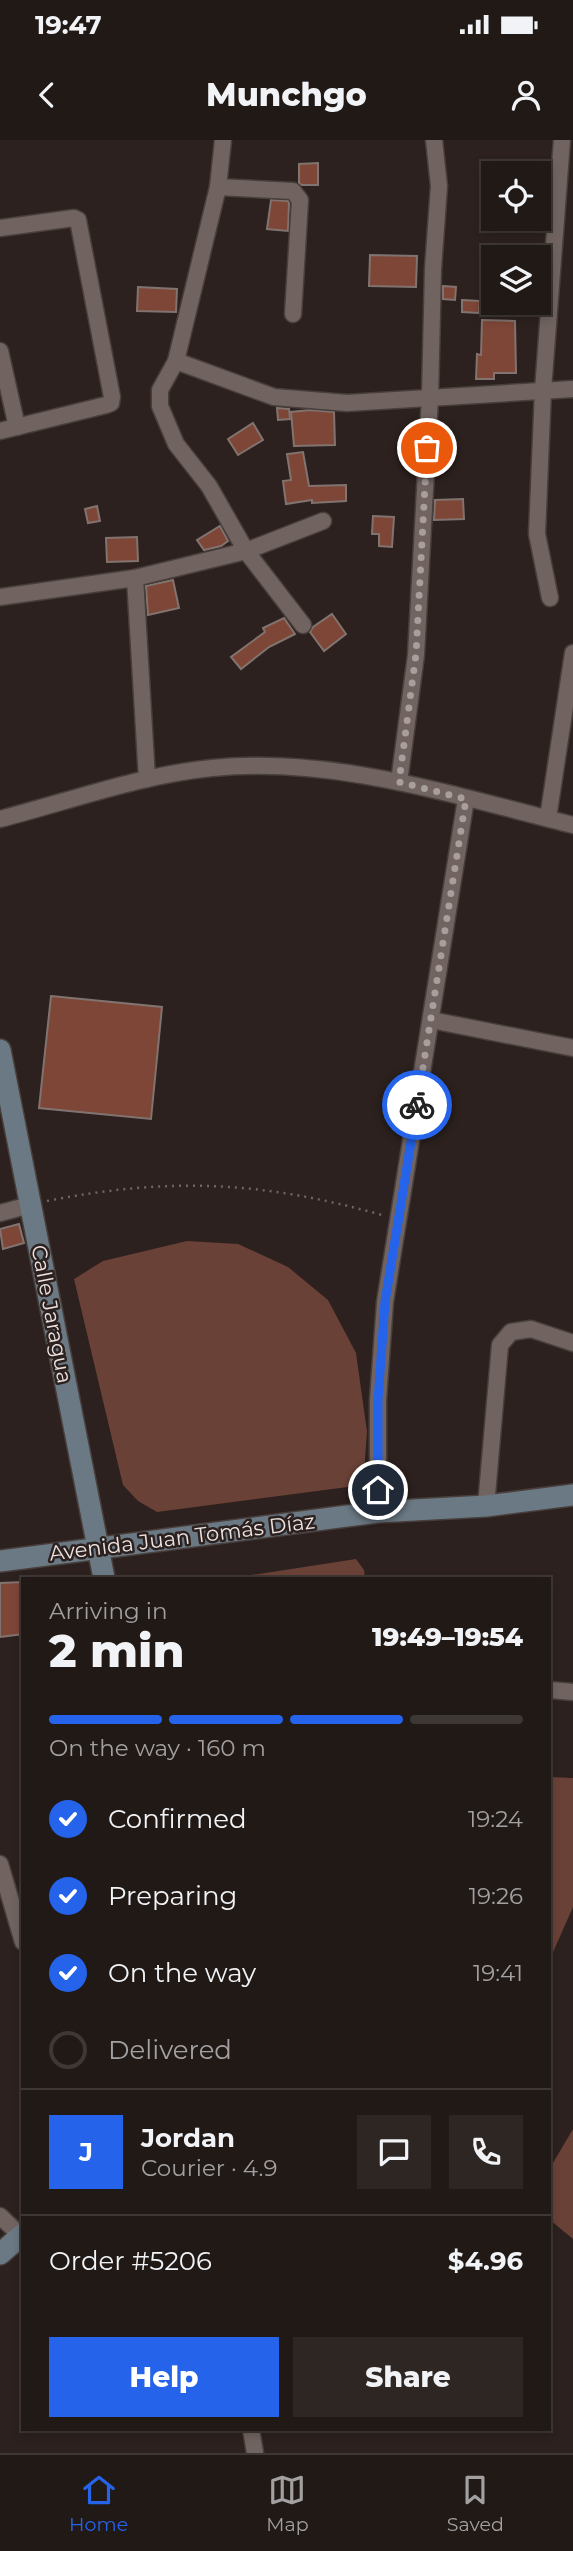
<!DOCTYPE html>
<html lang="en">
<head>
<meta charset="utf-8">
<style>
  :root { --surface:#211916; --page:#2d2623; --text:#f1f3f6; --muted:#a2a0a1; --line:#3e3835; --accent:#2563eb }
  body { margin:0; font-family:Montserrat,sans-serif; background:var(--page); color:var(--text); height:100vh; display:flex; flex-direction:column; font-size:26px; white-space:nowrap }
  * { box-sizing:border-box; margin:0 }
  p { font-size:23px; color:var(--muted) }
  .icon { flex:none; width:38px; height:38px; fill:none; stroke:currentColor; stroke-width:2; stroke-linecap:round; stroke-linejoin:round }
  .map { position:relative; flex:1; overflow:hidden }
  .details { position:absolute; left:21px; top:1437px; width:530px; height:854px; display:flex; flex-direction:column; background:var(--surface); border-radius:0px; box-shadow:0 4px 10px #0003,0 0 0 2px var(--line) }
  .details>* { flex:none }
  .buttons { position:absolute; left:481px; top:21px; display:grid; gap:14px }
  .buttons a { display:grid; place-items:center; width:70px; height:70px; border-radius:0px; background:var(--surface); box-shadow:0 4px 10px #0003,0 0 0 2px var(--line); font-size:35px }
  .pin { position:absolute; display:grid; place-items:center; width:60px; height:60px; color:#fff; margin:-30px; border:4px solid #fff; border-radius:50%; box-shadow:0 2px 7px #0007 }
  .courier { position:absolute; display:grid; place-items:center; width:70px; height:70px; margin:-35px; border:5px solid #2563eb; border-radius:50%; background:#fff; color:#222; box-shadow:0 2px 9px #0007 }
  .head em { font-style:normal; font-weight:800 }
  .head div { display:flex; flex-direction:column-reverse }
  .head { display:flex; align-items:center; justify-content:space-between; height:119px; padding:0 28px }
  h1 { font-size:46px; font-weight:800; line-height:52px }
  .bar { display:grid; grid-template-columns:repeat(4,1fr); gap:10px 7px; align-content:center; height:84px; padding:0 28px }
  .bar i { height:9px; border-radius:5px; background:var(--line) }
  .bar .current { background:var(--accent) }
  .bar p { grid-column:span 4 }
  .line { display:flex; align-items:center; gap:18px; padding:0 28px; border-top:2px solid var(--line) }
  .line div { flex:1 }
  .round { display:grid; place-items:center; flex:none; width:74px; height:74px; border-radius:0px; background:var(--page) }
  ol { padding:0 28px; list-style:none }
  li { display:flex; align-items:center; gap:21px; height:77px }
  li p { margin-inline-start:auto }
  li .icon { padding:7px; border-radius:50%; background:var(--accent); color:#fff; stroke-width:4 }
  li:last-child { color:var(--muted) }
  li i { width:38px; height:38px; border:4px solid var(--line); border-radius:50% }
  .button { display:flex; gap:14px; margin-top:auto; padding:14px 28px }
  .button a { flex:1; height:80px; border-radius:0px; background:var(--accent); color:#fff; font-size:28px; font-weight:800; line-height:80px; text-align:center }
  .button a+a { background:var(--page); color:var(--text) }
  .status { display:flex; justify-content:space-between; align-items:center; height:49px; padding:0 35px; background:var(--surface); direction:ltr }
  .status svg { height:19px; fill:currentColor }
  header { display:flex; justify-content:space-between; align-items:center; height:91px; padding:0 28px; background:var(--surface); font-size:32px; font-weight:800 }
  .dock { display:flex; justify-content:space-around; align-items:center; height:98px; border-top:2px solid var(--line); background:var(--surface); font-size:19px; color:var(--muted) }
  .dock a { display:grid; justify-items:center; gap:4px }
  .dock .current { color:var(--accent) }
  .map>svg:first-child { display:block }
  .green { fill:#6a4136 }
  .building { fill:#7e4636; stroke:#81736f; stroke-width:2 }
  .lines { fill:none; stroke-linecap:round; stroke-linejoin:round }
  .street-casing { stroke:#483f3c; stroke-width:19 }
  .secondary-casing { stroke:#483f3c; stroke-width:24 }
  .path { stroke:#6f6562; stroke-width:2.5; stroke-dasharray:2 5; stroke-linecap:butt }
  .street { stroke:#716460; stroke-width:16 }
  .secondary { stroke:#6b7984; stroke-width:21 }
  .done { stroke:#a89f9d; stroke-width:7; stroke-dasharray:0 12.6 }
  .route { stroke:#2563eb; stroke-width:9 }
  .labels { text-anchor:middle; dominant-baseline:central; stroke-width:5; stroke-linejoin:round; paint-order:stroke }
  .street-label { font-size:21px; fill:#ebe3e1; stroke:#2c211e }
</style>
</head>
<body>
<div class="status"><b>19:47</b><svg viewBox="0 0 49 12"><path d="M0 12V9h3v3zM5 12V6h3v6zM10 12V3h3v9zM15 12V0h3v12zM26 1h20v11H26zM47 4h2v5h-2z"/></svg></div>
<header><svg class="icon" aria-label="back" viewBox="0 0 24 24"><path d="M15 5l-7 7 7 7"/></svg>Munchgo<svg class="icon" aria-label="person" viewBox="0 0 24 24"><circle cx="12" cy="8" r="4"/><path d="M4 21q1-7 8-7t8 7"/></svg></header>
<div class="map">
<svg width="573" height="2313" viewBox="0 0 573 2313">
  <rect width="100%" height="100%" fill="#2c211e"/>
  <g class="green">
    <path d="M187 1101 238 1104 288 1127 328 1160 356 1213 367 1292 363 1345 157 1372 138 1361 123 1345 74 1139 103 1121Z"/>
    <path d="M356 1419 364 1430 365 1438H232Z"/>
    <path d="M550 1637 573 1638V1767L550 1819Z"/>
    <path d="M573 1989V2099L550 2080V2028Z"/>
  </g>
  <g class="building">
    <path d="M318 23V45H302L299 43V24Z"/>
    <path d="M271 60 288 61 289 63 288 91 267 89Z"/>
    <path d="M370 115 417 116 416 147 369 146Z"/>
    <path d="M443 146 456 147 455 160 443 159Z"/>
    <path d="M138 147 177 149 176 172 137 171Z"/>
    <path d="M462 160 480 161 479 173 462 172Z"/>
    <path d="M482 180 515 181 516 233H494V239H476L477 214 481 215Z"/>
    <path d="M277 268 289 269 290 279 278 280Z"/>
    <path d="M310 270 334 272 335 305 294 306 291 272Z"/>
    <path d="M253 283 263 300 238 315 228 299Z"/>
    <path d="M303 312 309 346 346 345V361L312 363V360L286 364 283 341 291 340 287 314Z"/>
    <path d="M463 359 464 379 434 380 435 360Z"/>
    <path d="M97 366 100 381 88 383 85 369Z"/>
    <path d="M373 376 394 377 392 407 379 406V394H372Z"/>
    <path d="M220 386 228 401 221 406 204 410 197 400Z"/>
    <path d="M137 397 138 421 107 422 106 398Z"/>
    <path d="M173 440 179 468 148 475 146 446Z"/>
    <path d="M332 474 346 494 324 511 310 492 313 487Z"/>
    <path d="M284 478 295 494 269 507 241 529 231 517 265 492 263 488Z"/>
    <path d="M51 856 162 867 151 979 39 968Z"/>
    <path d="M19 1084 24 1103 3 1109 0 1089Z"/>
    <path d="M23 1442V1494L0 1497V1443Z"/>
  </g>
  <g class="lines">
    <g class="street-casing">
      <g id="street">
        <path d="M218 47 293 51 300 60 293 174"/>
        <path d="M0 88 74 78 78 80 112 257 111 263 106 265 0 291"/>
        <path d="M0 211 17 287"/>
        <path d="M176 221 218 47 223 0"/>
        <path d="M135 438 246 411 323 381"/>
        <path d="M0 457 135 438 147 639"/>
        <path d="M550 458 537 394 543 250 562 0"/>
        <path d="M303 485 246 411 209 346 176 304 160 266V250L176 221 274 257 347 263 573 249"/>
        <path d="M399 642 416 515 430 257 433 129 439 46 434 0"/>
        <path d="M548 678 573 513"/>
        <path d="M0 679C70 661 140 635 212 628 334 616 456 656 573 685"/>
        <path d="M431 880 573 908"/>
        <path d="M0 1073 30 1065"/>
        <path d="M486 1366 500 1205 511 1192 531 1189 573 1203"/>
        <path d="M378 1372V1260L385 1162 466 659"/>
        <path d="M550 1550 573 1552"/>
        <path d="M0 1724 23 1802"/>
        <path d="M0 2076 21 2096"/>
        <path d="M251 2289 255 2313"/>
      </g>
    </g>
    <g class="secondary-casing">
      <g id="secondary">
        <path d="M0 910 104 1438"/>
        <path d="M0 1421 378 1372 486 1366 573 1355"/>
        <path d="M0 2114 23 2094"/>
      </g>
    </g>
    <path class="path" d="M47 1061C169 1037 262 1041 382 1075"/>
    <use href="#street" class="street"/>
    <use href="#secondary" class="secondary"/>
  </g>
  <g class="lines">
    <path class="done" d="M417 965 466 659 399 642 416 514 427 308"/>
    <path class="route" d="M378 1350V1260L385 1162 417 965"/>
  </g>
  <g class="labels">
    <g class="street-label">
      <text transform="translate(52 1174) rotate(79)">Calle Jaragua</text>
      <text transform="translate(182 1397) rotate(-7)">Avenida Juan Tomás Díaz</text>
    </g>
  </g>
</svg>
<div class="buttons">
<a><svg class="icon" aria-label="locate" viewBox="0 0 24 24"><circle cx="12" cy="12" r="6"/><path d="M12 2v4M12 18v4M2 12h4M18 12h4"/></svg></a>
<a><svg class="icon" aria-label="layers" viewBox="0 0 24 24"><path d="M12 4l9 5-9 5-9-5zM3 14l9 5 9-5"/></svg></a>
</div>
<div class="pin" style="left:427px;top:308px;background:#ea580c"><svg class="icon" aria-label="bag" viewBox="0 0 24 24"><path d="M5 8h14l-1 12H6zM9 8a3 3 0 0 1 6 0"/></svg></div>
<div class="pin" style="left:378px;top:1350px;background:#1f2937"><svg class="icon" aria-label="home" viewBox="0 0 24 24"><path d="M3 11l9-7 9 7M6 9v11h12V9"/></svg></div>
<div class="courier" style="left:417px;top:965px"><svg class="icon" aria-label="bike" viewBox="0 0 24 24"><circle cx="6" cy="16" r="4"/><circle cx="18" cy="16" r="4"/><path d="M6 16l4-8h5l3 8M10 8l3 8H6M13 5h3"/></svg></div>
<section class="details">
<div class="head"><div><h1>2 min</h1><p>Arriving in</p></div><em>19:49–19:54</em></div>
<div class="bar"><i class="current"></i><i class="current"></i><i class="current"></i><i></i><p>On the way · 160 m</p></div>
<ol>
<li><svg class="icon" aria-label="check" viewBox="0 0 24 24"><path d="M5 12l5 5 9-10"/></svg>Confirmed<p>19:24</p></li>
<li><svg class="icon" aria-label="check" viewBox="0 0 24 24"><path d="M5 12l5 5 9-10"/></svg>Preparing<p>19:26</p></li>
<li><svg class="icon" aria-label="check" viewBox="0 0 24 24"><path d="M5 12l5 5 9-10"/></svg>On the way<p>19:41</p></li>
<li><i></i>Delivered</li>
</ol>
<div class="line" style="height:126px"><b class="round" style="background:var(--accent);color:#fff">J</b><div><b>Jordan</b><p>Courier · 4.9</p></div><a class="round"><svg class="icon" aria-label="chat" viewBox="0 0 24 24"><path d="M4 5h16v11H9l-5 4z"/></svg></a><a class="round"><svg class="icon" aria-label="phone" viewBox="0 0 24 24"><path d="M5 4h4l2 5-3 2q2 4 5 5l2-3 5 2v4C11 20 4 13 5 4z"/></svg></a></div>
<div class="line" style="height:91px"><div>Order #5206</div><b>$4.96</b></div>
<div class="button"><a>Help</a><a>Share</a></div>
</section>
</div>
<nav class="dock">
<a class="current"><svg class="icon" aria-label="home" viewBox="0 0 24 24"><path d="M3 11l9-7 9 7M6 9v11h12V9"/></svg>Home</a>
<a><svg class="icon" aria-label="map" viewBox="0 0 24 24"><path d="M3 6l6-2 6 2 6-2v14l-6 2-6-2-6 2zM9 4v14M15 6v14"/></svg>Map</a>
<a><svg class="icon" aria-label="saved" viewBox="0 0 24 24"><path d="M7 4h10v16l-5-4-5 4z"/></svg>Saved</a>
</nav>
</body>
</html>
